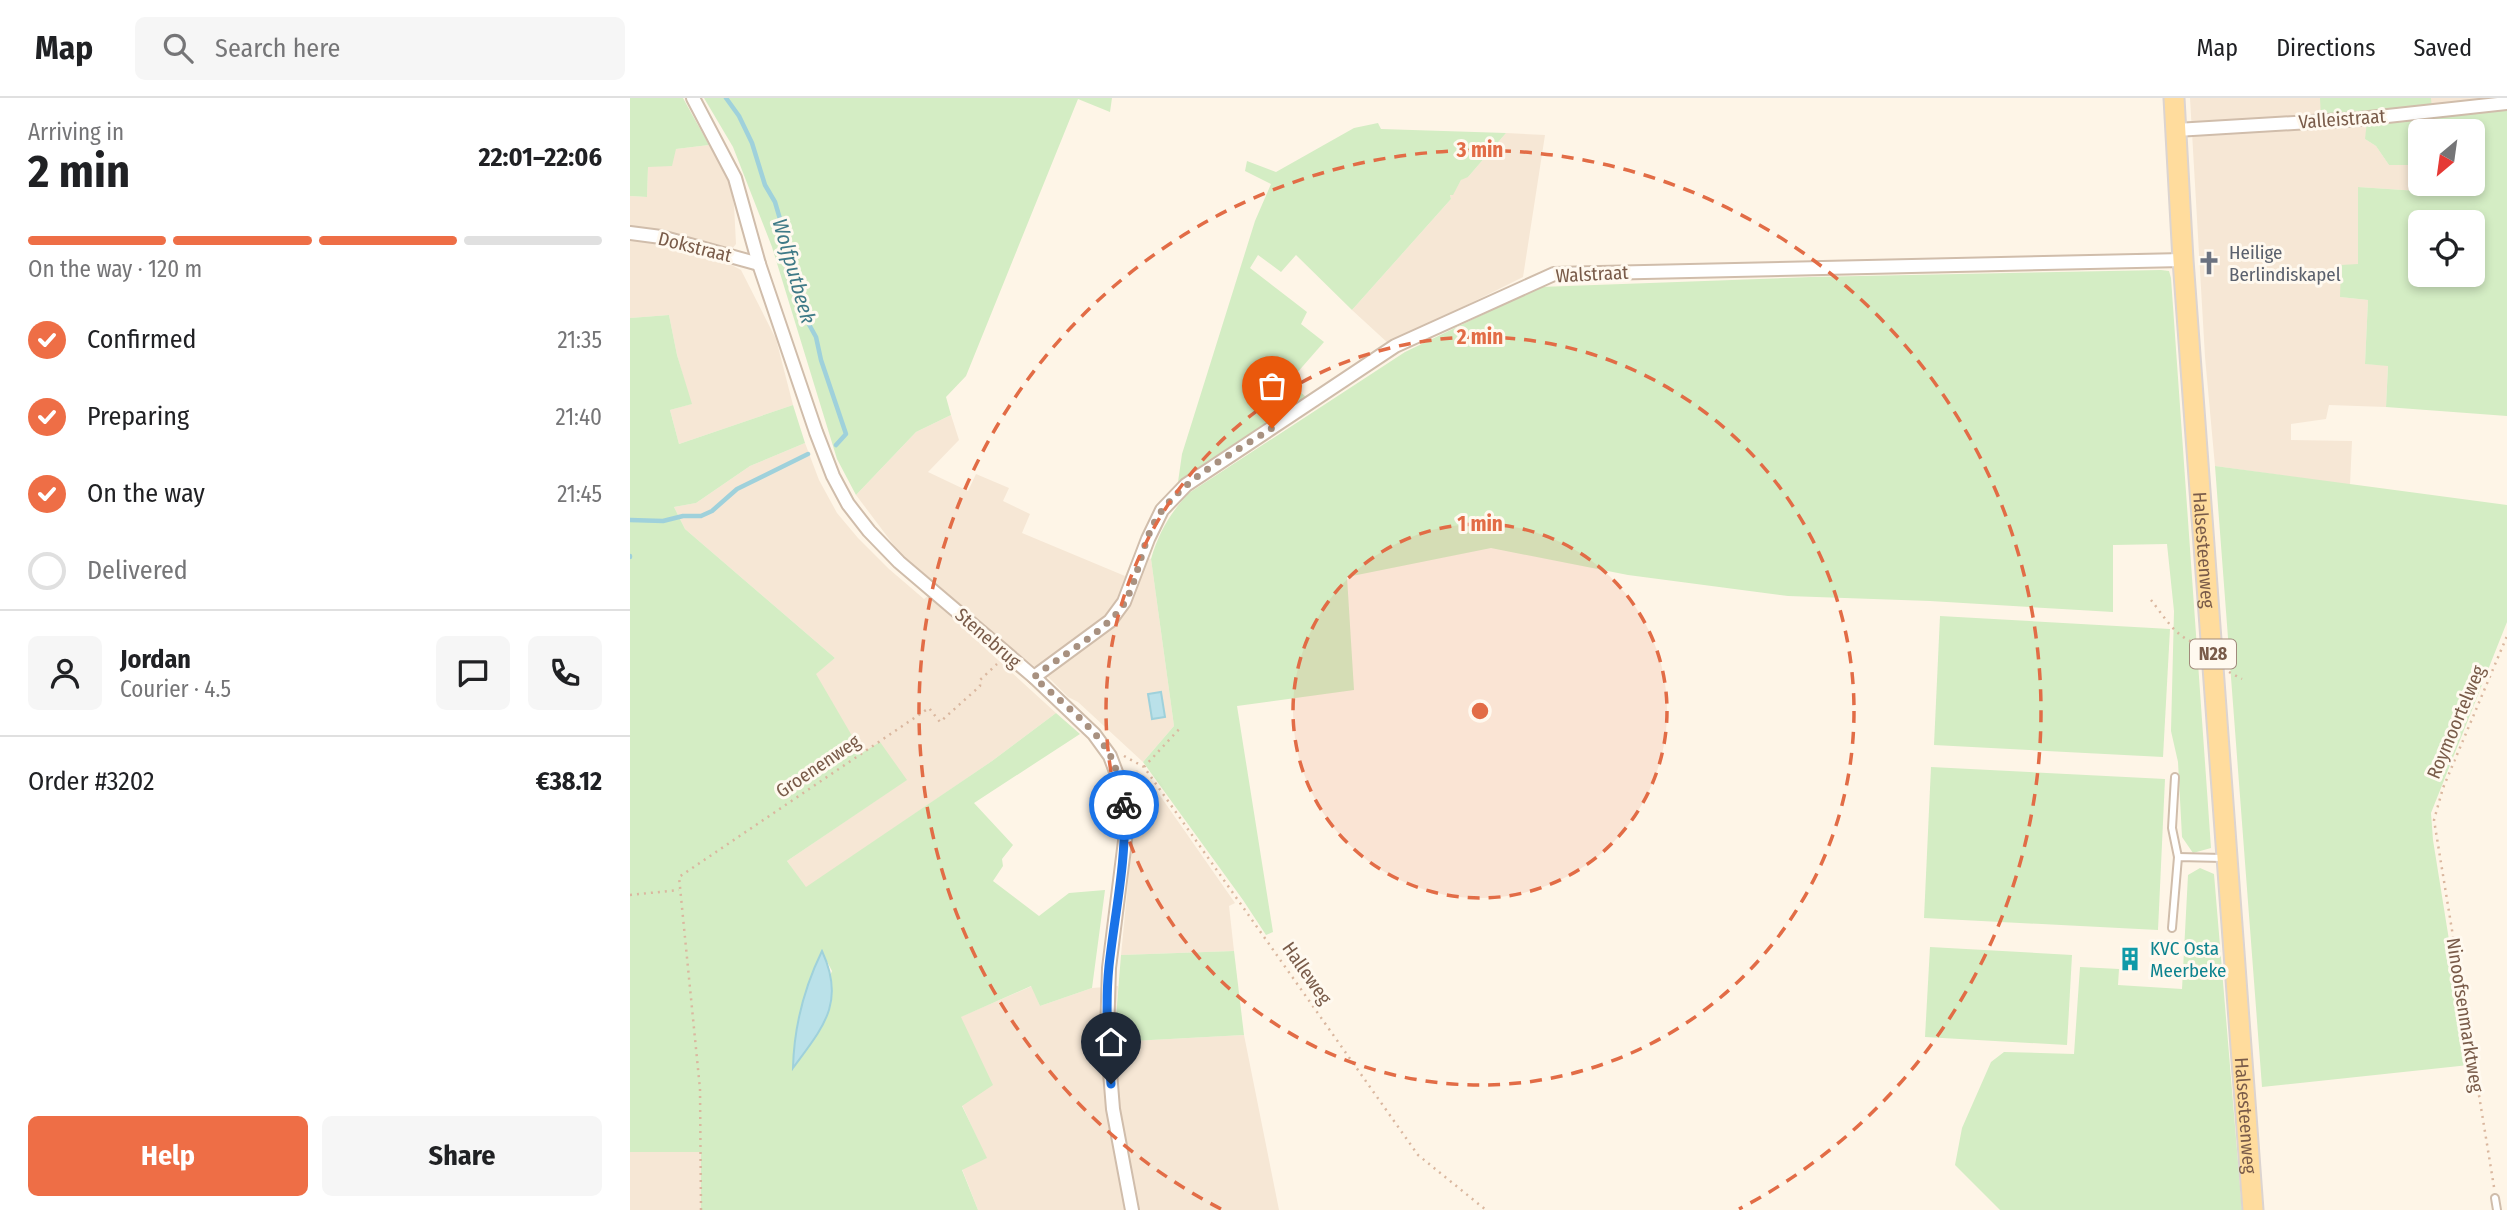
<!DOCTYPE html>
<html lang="en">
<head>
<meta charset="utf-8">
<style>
  :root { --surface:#fff; --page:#f6f6f6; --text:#202124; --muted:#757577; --line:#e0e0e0; --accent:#ee6e46 }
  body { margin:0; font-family:"Fira Sans Condensed",sans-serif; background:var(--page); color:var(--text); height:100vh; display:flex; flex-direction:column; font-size:26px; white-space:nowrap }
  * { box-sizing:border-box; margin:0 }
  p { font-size:23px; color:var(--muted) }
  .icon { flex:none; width:38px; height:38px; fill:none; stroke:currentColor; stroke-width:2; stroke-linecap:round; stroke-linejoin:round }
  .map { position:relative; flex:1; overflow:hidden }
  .details { display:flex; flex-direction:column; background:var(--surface); width:630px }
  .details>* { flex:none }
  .needle { width:46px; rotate:209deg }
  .tools { position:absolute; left:1778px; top:21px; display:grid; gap:14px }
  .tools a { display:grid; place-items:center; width:77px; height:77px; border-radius:10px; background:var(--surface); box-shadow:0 4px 10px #0003; font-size:35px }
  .pin { position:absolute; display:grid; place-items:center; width:60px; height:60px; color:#fff; margin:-72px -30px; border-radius:50% 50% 50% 0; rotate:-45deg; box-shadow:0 0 7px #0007 }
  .pin .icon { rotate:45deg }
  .courier { position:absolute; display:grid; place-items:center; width:70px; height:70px; margin:-35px; border:5px solid #1a73e8; border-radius:50%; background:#fff; color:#222; box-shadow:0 2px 9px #0007 }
  .overview em { font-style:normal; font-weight:700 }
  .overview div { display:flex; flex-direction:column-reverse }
  .overview { display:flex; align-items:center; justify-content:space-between; height:119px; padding:0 28px }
  h1 { font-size:46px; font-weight:700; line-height:52px }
  .bar { display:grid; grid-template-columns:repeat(4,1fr); gap:10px 7px; align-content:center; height:84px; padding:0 28px }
  .bar i { height:9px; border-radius:5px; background:var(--line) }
  .bar .on { background:var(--accent) }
  .bar p { grid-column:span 4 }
  .line { display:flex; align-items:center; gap:18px; padding:0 28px; border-top:2px solid var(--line) }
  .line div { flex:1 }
  .round { display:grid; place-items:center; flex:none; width:74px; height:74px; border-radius:10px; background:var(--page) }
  ol { padding:0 28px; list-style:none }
  li { display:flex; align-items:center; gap:21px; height:77px }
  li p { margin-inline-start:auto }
  li .icon { padding:7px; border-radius:50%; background:var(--accent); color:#fff; stroke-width:4 }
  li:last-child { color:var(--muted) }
  li i { width:38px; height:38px; border:4px solid var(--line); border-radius:50% }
  .cta { display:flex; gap:14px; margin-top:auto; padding:14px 28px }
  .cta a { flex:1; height:80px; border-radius:10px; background:var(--accent); color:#fff; font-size:28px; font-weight:700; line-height:80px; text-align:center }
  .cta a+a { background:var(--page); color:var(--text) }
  header { display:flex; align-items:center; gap:42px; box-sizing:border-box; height:98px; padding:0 35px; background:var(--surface); border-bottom:2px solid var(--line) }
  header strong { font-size:33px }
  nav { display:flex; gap:38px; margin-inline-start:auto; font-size:24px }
  .search { width:490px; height:63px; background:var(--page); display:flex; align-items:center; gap:18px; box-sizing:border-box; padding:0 24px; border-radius:10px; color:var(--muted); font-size:26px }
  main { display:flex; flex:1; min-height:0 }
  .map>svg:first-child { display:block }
  .residential { fill:#f6e7d5 }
  .green { fill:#d4edc4; fill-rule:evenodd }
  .water { fill:#bae1e9; stroke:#9fd1db; stroke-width:2 }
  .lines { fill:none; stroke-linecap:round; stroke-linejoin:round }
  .stream { stroke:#9fd1db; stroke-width:4.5 }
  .lane-casing { stroke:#d0bdab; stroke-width:10 }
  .street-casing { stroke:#d0bdab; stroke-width:16 }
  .primary-casing { stroke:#dcd4d0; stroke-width:23 }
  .path { stroke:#dab79f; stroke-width:2.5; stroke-dasharray:2 5; stroke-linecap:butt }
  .lane { stroke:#fff; stroke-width:6 }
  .street { stroke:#fff; stroke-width:12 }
  .primary { stroke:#ffdc9d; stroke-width:19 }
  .done { stroke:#a89180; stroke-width:7; stroke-dasharray:0 12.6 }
  .route { stroke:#1a73e8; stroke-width:9 }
  .ring { fill:none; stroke:#e26c46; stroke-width:3.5; stroke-dasharray:12 9 }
  .labels { text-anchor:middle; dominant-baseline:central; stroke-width:6; stroke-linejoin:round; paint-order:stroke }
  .shield { fill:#fff9ef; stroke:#a18a7b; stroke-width:2 }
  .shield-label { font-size:18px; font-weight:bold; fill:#795b49 }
  .street-label { font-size:19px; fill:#795b49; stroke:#fff9ef }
  .worship-label { font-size:19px; fill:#5b616d; stroke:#fff9ef; text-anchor:start }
  .culture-label { font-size:19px; fill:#0d838f; stroke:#fff9ef; text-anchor:start }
  .water-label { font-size:21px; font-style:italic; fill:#3f7a87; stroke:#fff9ef }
  .centre { fill:#e26c46; stroke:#fff9ef; stroke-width:3.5 }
  .ring-label { font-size:21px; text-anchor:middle; font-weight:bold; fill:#e26c46; stroke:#fff9ef; stroke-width:6; stroke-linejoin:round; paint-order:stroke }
</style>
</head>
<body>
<header>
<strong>Map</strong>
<div class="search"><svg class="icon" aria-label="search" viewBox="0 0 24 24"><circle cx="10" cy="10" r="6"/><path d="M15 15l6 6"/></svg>Search here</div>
<nav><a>Map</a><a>Directions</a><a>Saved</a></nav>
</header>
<main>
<section class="details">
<div class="overview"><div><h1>2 min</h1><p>Arriving in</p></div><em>22:01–22:06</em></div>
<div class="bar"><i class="on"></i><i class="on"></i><i class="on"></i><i></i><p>On the way · 120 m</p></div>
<ol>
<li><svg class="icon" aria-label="check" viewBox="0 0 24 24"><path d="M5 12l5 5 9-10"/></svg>Confirmed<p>21:35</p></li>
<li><svg class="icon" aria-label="check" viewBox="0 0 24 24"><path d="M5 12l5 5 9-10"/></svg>Preparing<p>21:40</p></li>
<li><svg class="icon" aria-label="check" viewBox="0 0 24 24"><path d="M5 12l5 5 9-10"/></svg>On the way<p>21:45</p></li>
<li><i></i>Delivered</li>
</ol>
<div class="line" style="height:126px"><a class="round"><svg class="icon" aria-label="person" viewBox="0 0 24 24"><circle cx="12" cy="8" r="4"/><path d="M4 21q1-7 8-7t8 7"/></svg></a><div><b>Jordan</b><p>Courier · 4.5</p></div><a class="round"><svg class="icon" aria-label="chat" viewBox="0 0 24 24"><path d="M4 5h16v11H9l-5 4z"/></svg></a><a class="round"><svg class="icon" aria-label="phone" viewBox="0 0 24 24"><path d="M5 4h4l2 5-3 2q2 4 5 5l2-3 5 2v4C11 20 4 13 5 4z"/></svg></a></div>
<div class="line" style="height:91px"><div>Order #3202</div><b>€38.12</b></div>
<div class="cta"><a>Help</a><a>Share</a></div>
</section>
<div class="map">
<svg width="1877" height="1112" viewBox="0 0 1877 1112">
  <rect width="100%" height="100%" fill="#fef5e7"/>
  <g class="residential">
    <path d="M1560 0H1877L1735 41 1746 48 1759 67H1790V86H1834V96L1728 89V167L1710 199 1738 202 1735 266 1758 267 1756 309 1699 307 1696 321 1661 326V342L1722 343 1720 387 1585 368 1575 259Z"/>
    <path d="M876 35 915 37 893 179 759 246 722 212 821 101 820 97 824 94 831 82 834 79H838Z"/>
    <path d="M79 47 98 79 104 107 106 146 101 152 0 128V98L17 99 18 69 46 51Z"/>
    <path d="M0 139 16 141 96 164 111 172 146 241 163 307 49 346 40 312 61 306 47 257 39 217 0 220Z"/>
    <path d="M321 317 329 342 298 374 338 393 346 376 379 390 373 403 400 416 392 435 495 478 505 454 521 461 544 628 513 664 448 604 438 599 419 580 350 525 269 454 226 397 286 334Z"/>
    <path d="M175 345 189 382 207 415 228 440 259 471 294 501 298 498 426 615 362 663 176 790 157 763 276 682 250 645 232 656 185 576 205 560 55 431 44 409 66 405 120 368Z"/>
    <path d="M507 672 517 679 605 805 599 808 604 853 491 857 501 755 503 707 498 680 502 673Z"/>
    <path d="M402 888 410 908 462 890 488 888 484 944 614 937 649 1112H348L332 1071 356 1060 332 1007 330 919Z"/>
    <rect x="0" y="1054" width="71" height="58"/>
  </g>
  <g class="green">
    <path d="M0 0H53L79 47 46 51 42 68 18 69 17 99 0 98Z"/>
    <path d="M74 0H482L480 14 448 1 336 278 316 299 321 317 286 334 226 397 207 361 142 149 103 49Z"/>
    <path d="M1690 0H1801L1802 11 1691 20Z"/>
    <path d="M1877 8V318L1756 309 1758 268 1735 266 1738 202 1710 199 1711 167 1728 166V89L1833 96 1834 86H1843V33H1790V67H1759L1746 48 1735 41 1737 23ZM1790 124H1843V177H1790Z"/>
    <path d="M748 25 751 31 876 35 838 79 831 82 823 97H820L821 101 722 212 666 157 651 174 628 157 620 170 677 214 671 226 694 244 659 284 676 299 548 384 552 356 625 123 641 86 615 73 617 63 646 74 724 30Z"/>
    <path d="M1531 172 1539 173 1541 180 1581 750 1563 755 1552 739 1548 664 1541 633 1544 513 1537 446 1483 447V514L1300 503 1158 498 998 477 861 450 717 479 724 592 607 608 643 834 636 837 613 802 513 664 544 628 521 461C529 434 540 415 559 395L775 254 910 189 1181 179Z"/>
    <path d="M39 217 47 257 62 306 40 312 49 346 163 307 175 345 120 368 66 405 44 409 55 431 205 560 186 576 232 655 250 644 277 682 157 763 176 789 362 663 426 615 450 636 344 705 383 747 372 761 373 768 363 783 409 818 439 795 475 792 462 890 410 908 401 888 331 919 363 987 332 1008 357 1060 332 1072 348 1112H71V1054H0V220ZM192 854 202 873 164 968C164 928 175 889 192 854Z"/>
    <path d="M1585 368 1877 407V524L1801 715 1803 742 1839 967 1632 989Z"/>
    <path d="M1310 518 1540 531 1533 659 1304 647Z"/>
    <path d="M1301 669 1535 681 1528 832 1294 820Z"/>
    <path d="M1570 770 1584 776 1612 1112H1370L1325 1067 1332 1030 1361 964 1374 954 1444 956 1450 869 1489 871 1488 887 1552 891 1558 777Z"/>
    <path d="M1300 849 1442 857 1437 947 1295 939Z"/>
    <path d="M604 853 614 937 484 944 491 857Z"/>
  </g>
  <g class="water">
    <path d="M531 594 535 619 522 621 518 596Z"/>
    <path d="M192 853C216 905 193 929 163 970 164 929 174 890 192 853Z"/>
  </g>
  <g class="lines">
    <g class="stream">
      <path d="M96 0 109 18 122 45 135 87 145 104 165 172 176 221 186 239 191 262 216 336 206 347"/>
      <path d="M0 422 33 423 53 418H71L82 413 107 391 178 356"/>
      <path d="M0 458V459"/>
    </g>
    <g class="lane-casing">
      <g id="lane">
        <path d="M1545 679 1542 730 1548 759"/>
        <path d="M1542 830 1548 759 1593 760"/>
        <path d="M1865 1100 1867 1112"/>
      </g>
    </g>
    <g class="street-casing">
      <g id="street">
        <path d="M63 0 105 80 129 166 186 334 203 378 218 406 239 433 269 464 404 579 464 636 480 658 489 682 494 707 495 743 479 870 477 937 483 1011 502 1112"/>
        <path d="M1546 32 1730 21 1877 5"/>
        <path d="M0 135 31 139 129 166"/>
        <path d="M404 579 480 523 494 504 518 441 532 412 556 387 765 248 924 176 1553 162"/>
      </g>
    </g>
    <g class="primary-casing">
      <g id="primary">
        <path id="s1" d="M1544 0 1553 162 1623 1112"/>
      </g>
    </g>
    <g class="path">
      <path d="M1521 502C1533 517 1546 540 1566 545"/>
      <path d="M1599 574 1612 581"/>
      <path d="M494 658 514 669 788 1057 856 1112"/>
      <path d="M514 669 552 628"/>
      <path d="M0 797 49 792"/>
      <path d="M1864 1089 1804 722 1813 690 1877 538"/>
      <path d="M71 1112 70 991 49 779 299 610 310 624 350 588V582L367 566"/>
    </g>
    <use href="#lane" class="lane"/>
    <use href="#street" class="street"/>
    <use href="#primary" class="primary"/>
  </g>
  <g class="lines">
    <path class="done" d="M494 707C491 690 488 674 481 659 466 629 428 602 404 579 430 558 479 532 495 504 511 475 512 436 534 410 562 376 605 354 642 330"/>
    <path class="route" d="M481 986C478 947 475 907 479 868 485 814 497 761 494 707"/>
  </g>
  <circle cx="850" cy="613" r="187" fill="#e26c46" fill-opacity=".12"/>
  <g class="ring">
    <circle cx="850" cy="613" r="187"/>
    <circle cx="850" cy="613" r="374"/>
    <path d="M591 1111A561 561 0 1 1 1109 1111"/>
  </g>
  <defs>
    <g id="church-bare" transform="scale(1.89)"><path d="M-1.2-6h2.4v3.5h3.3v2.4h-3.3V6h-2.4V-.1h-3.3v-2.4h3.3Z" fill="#6b7280" stroke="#fff9ef" stroke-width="2.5" paint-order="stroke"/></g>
    <g id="building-bare" transform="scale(1.89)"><path d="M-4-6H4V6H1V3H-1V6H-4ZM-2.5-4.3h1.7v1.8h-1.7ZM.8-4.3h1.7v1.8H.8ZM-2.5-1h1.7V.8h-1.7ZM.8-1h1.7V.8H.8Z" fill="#0f9aa8" stroke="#fff9ef" stroke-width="2.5" paint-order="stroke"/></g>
  </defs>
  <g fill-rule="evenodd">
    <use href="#church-bare" x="1579" y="165"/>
    <use href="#building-bare" x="1500" y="861"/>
  </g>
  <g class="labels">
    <rect class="shield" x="1560" y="541.5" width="46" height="29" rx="5"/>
    <g class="shield-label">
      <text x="1583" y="556">N28</text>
    </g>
    <g class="street-label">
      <text transform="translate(1712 21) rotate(-4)">Valleistraat</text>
      <text transform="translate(65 149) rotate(14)">Dokstraat</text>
      <text transform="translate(962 176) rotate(-3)">Walstraat</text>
      <text stroke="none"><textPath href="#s1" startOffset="453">Halsesteenweg</textPath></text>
      <text transform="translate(358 540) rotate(41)">Stenebrug</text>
      <text transform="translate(1826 624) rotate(-67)">Roymoortelweg</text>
      <text transform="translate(188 668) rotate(-34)">Groenenweg</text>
      <text transform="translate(677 875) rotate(55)">Halleweg</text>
      <text transform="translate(1835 917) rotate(81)">Ninoofsenmarktweg</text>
      <text stroke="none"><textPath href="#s1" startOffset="1020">Halsesteenweg</textPath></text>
    </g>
    <g class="worship-label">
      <text x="1599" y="154">Heilige<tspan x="1599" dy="22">Berlindiskapel</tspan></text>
    </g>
    <g class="culture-label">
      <text x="1520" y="850">KVC Osta<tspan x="1520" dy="22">Meerbeke</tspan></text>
    </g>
    <g class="water-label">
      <text transform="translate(164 173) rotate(74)">Wolfputbeek</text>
    </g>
  </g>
  <circle cx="850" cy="613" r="10" class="centre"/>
  <g class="ring-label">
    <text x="850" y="59">3 min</text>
    <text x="850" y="246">2 min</text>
    <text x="850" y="433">1 min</text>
  </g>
</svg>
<div class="tools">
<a><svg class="needle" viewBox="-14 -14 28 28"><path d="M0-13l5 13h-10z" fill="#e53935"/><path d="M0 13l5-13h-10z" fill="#757577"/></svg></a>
<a><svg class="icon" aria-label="locate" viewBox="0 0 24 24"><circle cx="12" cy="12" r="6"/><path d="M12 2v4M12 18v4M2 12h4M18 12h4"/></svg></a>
</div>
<div class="pin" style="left:642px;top:330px;background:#ea580c"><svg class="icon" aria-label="bag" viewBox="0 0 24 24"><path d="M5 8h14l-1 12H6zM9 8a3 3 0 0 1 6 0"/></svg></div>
<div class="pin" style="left:481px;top:986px;background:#1f2937"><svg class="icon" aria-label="home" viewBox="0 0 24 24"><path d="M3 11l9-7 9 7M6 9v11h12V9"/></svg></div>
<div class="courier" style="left:494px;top:707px"><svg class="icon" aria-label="bike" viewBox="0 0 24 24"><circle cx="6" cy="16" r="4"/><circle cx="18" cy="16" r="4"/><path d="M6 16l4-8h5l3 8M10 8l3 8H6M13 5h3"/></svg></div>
</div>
</main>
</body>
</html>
